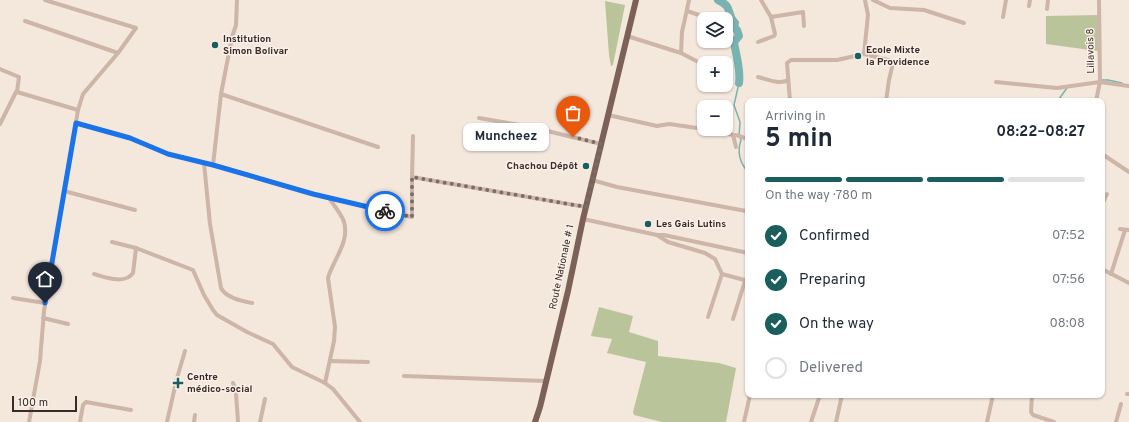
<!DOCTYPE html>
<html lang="en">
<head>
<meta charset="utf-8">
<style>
  :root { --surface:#fff; --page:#f2f2f3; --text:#1f2937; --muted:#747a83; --line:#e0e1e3; --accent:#1a5e5d }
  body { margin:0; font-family:Overpass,sans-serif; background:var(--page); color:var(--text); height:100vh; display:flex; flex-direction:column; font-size:15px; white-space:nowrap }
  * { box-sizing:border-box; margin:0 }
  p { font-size:13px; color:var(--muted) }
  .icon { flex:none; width:22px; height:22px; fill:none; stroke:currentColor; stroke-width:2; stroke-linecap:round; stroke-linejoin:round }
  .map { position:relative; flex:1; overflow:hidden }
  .details { position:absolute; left:745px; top:98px; width:360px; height:300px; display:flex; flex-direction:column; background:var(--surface); border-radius:8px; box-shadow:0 1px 3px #0004 }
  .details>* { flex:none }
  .buttons { position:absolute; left:697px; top:12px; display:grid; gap:8px }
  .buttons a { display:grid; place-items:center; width:36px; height:36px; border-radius:8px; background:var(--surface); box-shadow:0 1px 3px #0004; font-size:20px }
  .scale { position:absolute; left:12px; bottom:10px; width:65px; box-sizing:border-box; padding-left:4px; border:2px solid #392c28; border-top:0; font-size:11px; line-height:14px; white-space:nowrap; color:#392c28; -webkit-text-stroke:3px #fbf1e9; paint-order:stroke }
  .pin { position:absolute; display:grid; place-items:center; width:34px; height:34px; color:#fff; margin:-41px -17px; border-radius:50% 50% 50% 0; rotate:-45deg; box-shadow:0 0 4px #0007 }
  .pin .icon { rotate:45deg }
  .courier { position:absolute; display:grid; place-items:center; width:40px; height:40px; margin:-20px; border:3px solid #1a73e8; border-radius:50%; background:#fff; color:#222; box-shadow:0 1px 5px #0007 }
  .bubble { position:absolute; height:28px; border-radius:8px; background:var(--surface); box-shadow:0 1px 3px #0004; font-size:13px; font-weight:700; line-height:28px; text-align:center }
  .head em { font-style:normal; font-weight:700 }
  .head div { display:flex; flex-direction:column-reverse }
  .head { display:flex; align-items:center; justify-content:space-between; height:68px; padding:0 20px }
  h1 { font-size:26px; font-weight:700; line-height:30px }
  .bar { display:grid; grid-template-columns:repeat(4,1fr); gap:6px 4px; align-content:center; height:48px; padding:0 20px }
  .bar i { height:5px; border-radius:3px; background:var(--line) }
  .bar .on { background:var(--accent) }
  .bar p { grid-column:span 4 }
  ol { padding:0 20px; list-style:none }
  li { display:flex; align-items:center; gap:12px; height:44px }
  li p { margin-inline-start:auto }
  li .icon { padding:4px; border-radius:50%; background:var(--accent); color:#fff; stroke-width:4 }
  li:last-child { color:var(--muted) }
  li i { width:22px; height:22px; border:2px solid var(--line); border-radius:50% }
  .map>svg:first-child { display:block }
  .green { fill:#b9c49b }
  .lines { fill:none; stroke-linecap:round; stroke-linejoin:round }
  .stream { stroke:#79b3b1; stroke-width:1.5 }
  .river { stroke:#79b3b1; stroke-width:8 }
  .street { stroke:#cdb5a7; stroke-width:4 }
  .primary { stroke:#7c6158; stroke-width:6 }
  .done { stroke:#7a6d67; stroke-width:4; stroke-dasharray:0 7.2 }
  .route { stroke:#1a73e8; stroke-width:5 }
  .poi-dot { fill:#1a5e5d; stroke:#fbf1e9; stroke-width:1.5 }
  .labels { text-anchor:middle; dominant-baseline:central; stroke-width:3; stroke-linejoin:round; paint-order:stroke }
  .poi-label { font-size:10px; font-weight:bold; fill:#392c28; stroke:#fbf1e9; text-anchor:start }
  .street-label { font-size:10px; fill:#392c28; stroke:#fbf1e9 }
</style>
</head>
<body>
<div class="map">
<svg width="1129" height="422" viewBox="0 0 1129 422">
  <rect width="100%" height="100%" fill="#f4e7dc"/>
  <g class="green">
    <path d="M605 1 625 5 613 65 611 66 609 55Z"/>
    <path d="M1098 15V51L1046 44V16Z"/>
    <path d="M599 307 633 316 629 332 658 341V356L719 363 736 368 726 422H662L634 415 633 412 646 362 607 353 612 339 591 336Z"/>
  </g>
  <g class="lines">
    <g class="stream">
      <path d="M1100 80H1108L1122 83"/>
      <path d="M739 83 734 105 740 122 739 136 741 140C737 152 739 162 748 172"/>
      <path d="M1051 101 1059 99 1067 88"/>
    </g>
    <path class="river" d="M718 0C734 7 726 15 735 23L734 27 737 30 739 36 734 42C736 56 741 69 739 83"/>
    <g class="street">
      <path d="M761 0 771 17 803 12 804 26"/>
      <path d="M865 0 868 15 864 54 892 61 893 63 889 80 886 101"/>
      <path d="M873 0 890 8 924 10 964 23"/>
      <path d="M1029 6 1030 0"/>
      <path d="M1047 9 1048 0"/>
      <path d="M687 11 705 17"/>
      <path d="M1003 17 1006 0"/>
      <path d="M25 21 118 53"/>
      <path d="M627 36 681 53 704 65"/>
      <path d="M758 42 774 36 775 34 771 17"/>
      <path d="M681 53 682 32 689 0"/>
      <path d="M0 69 19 77 17 92 78 110"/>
      <path d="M758 77C767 79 779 85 788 80"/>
      <path d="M996 82 1057 88 1100 82 1129 86"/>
      <path d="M713 85V89"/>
      <path d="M221 94 378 147"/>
      <path d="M790 101 787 63 791 60H837L864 54"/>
      <path d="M1096 101 1100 82 1099 0"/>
      <path d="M608 115 657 126 669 124 704 129"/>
      <path d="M479 118 531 127 601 144"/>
      <path d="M76 123 130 138 168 154 213 165 313 194 412 217V177L586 207"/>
      <path d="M0 124 16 92"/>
      <path d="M704 129 733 135 736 147"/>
      <path d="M733 135C739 134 742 138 748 139"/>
      <path d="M1102 154 1129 172"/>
      <path d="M204 163 210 224 221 288C226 298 242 301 252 303"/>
      <path d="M213 165 221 94 232 37 236 25 237 0"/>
      <path d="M412 177 413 136"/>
      <path d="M592 180 617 187 746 211"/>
      <path d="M64 191 135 210"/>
      <path d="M1102 205 1107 194"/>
      <path d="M583 219 657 235 668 242 705 253 715 259 722 274 748 281"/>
      <path d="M1120 229 1129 230"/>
      <path d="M657 235H664L748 253"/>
      <path d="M112 242 136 248 193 270 204 295 213 310 217 315 247 332 273 344 292 367 325 383 333 389 360 422"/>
      <path d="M1102 269 1129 283"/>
      <path d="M94 274C105 277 125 285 133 273L136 248"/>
      <path d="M1111 274 1125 230"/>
      <path d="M13 298 45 303"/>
      <path d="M708 317 722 274"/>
      <path d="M43 318 68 324"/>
      <path d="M733 319 745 281"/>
      <path d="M330 361 368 362"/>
      <path d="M404 376 547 381"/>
      <path d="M233 383 236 393 238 422"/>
      <path d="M325 383 334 341 335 327 328 278C333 260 350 242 344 222 341 213 334 206 329 198"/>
      <path d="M1127 394H1129"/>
      <path d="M1032 395 1031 412 1033 415 1054 422"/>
      <path d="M29 422 40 361 44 311 78 110 83 94 118 53 136 28 45 0"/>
      <path d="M80 422 83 405 86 402 131 410"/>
      <path d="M167 422 177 378 185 351"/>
      <path d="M194 422 195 415"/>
      <path d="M260 422 265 399"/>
      <path d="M744 422 750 395"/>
      <path d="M811 422 820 395"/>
      <path d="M836 422 842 395"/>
      <path d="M987 422 993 395"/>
      <path d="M1116 422 1121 404"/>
    </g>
    <path class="primary" d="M535 422 540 407 568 291 583 219 636 0"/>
  </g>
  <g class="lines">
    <path class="done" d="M385 211 412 217V177L586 207 601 144 573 137"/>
    <path class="route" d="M45 303 76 123 130 138 168 154 213 165 313 194 385 211"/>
  </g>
  <g class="poi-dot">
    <circle cx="215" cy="45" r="4"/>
    <circle cx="858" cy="56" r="4"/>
    <circle cx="586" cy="166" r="4"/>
    <circle cx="648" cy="224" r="4"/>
    <path d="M176 377h4v4h4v4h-4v4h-4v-4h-4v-4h4z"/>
  </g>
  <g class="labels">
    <g class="poi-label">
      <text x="223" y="39">Institution<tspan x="223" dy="12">Simon Bolivar</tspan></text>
      <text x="866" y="50">Ecole Mixte<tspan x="866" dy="12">la Providence</tspan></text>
      <text x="578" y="166" text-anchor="end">Chachou Dépôt</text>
      <text x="656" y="224">Les Gais Lutins</text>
      <text x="187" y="377">Centre<tspan x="187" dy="12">médico-social</tspan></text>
    </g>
    <g class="street-label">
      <text transform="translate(1091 51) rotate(-91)">Lillavois 8</text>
      <text transform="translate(562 267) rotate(-78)">Route Nationale # 1</text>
    </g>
  </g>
</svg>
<div class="buttons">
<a><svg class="icon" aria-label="layers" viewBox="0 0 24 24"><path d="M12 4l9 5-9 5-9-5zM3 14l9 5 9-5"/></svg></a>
<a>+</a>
<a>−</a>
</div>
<div class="scale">100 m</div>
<div class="pin" style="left:573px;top:137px;background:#ea580c"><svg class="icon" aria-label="bag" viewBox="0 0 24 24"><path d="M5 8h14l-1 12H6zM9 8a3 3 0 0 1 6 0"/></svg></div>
<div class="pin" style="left:45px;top:303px;background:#1f2937"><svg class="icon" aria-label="home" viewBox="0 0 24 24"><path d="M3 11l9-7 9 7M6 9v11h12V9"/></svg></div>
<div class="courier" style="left:385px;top:211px"><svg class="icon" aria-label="bike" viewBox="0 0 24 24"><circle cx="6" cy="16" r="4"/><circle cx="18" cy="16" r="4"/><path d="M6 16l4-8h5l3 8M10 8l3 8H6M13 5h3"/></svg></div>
<div class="bubble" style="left:463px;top:123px;width:86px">Muncheez</div>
<section class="details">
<div class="head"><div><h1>5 min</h1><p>Arriving in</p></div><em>08:22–08:27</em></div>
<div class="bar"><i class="on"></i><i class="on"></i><i class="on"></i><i></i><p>On the way · 780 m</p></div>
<ol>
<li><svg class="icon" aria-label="check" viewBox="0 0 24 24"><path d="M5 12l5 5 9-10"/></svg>Confirmed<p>07:52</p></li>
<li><svg class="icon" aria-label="check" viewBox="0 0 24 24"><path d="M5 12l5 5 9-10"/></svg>Preparing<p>07:56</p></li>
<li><svg class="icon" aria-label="check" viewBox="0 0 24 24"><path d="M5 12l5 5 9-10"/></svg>On the way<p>08:08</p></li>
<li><i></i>Delivered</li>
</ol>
</section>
</div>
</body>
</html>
